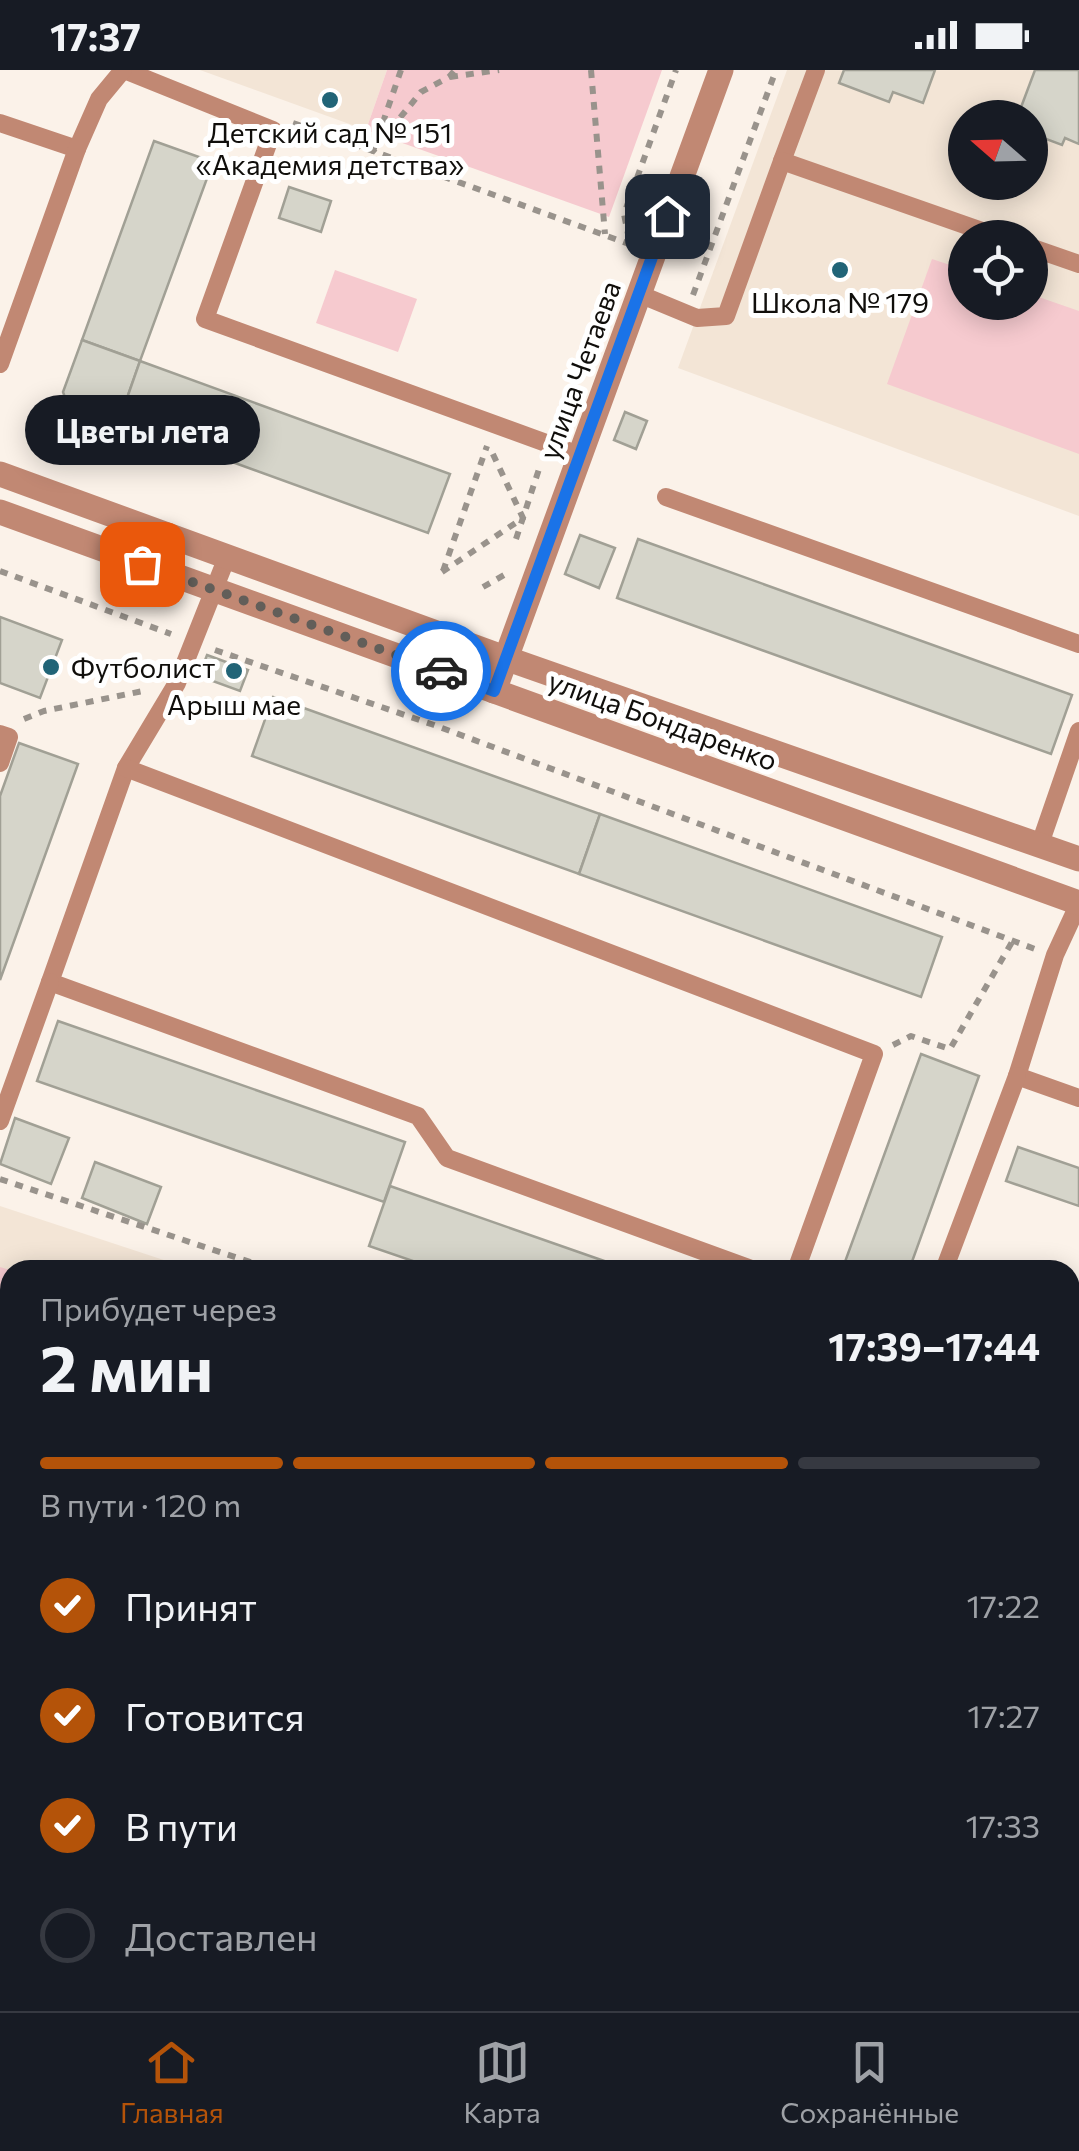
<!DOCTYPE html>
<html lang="ru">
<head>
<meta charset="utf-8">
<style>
  :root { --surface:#171b24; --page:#20242c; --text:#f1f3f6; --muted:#9ea1a6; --line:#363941; --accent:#b45309 }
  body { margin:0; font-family:Commissioner,sans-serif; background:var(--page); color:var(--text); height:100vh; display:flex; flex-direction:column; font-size:38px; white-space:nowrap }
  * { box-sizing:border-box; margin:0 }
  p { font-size:32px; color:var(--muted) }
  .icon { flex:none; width:55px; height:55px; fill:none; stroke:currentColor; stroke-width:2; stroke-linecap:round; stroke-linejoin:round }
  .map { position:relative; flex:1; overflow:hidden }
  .side { position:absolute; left:0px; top:1190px; width:1080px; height:752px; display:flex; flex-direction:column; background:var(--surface); border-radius:30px 30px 0 0; box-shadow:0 5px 25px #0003 }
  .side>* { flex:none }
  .needle { width:65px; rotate:290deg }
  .buttons { position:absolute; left:948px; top:30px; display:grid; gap:20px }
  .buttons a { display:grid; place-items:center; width:100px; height:100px; border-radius:50%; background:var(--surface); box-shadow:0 5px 25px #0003; font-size:50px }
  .pin { position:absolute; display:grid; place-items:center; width:85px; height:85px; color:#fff; margin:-42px; border-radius:20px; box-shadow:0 5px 15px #0006 }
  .courier { position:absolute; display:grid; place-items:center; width:100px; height:100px; margin:-50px; border:8px solid #1a73e8; border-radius:50%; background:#fff; color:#222; box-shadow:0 2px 12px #0007 }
  .bubble { position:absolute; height:70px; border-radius:35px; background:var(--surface); box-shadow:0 5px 25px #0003; font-size:32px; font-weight:700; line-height:70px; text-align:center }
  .overview em { font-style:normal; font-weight:700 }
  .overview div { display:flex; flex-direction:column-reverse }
  .overview { display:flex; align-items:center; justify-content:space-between; height:170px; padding:0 40px }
  h1 { font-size:65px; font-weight:700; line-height:75px }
  .bar { display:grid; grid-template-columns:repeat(4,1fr); gap:15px 10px; align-content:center; height:120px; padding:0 40px }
  .bar i { height:12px; border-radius:8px; background:var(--line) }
  .bar .active { background:var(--accent) }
  .bar p { grid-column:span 4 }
  ol { padding:0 40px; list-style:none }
  li { display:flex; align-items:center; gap:30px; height:110px }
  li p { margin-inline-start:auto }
  li .icon { padding:10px; border-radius:50%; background:var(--accent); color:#fff; stroke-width:4 }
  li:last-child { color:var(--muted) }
  li i { width:55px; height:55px; border:5px solid var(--line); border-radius:50% }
  .status { display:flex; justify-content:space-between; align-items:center; height:70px; padding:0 50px; background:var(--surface); direction:ltr }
  .status svg { height:28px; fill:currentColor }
  .tabs { display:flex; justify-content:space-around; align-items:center; height:140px; border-top:2px solid var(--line); background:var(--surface); font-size:28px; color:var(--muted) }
  .tabs a { display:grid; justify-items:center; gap:5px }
  .tabs .active { color:var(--accent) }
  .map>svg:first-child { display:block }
  .built { fill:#f3e5d6; fill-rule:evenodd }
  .green { fill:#f6cacf }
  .building { fill:#d6d5ca; stroke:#a1a095; stroke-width:2.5 }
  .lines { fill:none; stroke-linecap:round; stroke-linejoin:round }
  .path { stroke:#99938c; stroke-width:6; stroke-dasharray:8 8; stroke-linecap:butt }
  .service { stroke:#c18873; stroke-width:18 }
  .minor { stroke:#c18873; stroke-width:25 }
  .tertiary { stroke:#c18873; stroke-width:25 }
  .done { stroke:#625e59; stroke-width:10; stroke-dasharray:0 18 }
  .route { stroke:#1a73e8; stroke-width:12 }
  .poi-dot { fill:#216477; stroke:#fff; stroke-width:4 }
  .labels { text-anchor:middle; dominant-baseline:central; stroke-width:10; stroke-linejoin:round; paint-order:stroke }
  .poi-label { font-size:28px; fill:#100e0b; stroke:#fff }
  .street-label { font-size:28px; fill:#100e0b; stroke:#fff }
</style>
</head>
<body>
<div class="status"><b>17:37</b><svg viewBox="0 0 49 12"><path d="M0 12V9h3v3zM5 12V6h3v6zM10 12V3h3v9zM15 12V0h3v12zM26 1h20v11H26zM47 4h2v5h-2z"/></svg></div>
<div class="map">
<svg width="1079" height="1941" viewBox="0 0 1079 1941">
  <rect width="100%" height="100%" fill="#fbf2e9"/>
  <g class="built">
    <path d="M200 0H387L366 60Z"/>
    <path d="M787 0H1079V446L678 298ZM965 48H1030V112H965ZM965 168H1030V232H965Z"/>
    <path d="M0 1136 194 1200H10V1359L0 1355Z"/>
    <path d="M1070 1520 1079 1523V1697L1070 1722Z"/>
    <path d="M1079 1779V1941H1020L1023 1933 1070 1932V1804Z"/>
  </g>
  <g class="green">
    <path d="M387 0H662L609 147 366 60Z"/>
    <path d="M932 189 965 200V232H1030V224L1079 241V384L887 314Z"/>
    <path d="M335 200 417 229 398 282 316 253Z"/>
    <path d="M0 1197 10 1200V1303L0 1300Z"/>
    <path d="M1070 1531 1079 1535V1667L1070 1692Z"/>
    <path d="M0 1713 10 1717V1769L0 1765Z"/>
    <path d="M615 1932 639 1941H467L445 1933Z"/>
    <path d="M843 1933H983L980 1941H867Z"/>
  </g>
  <g class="building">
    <path d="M844 0H935L923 33 893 22 889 32 839 13Z"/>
    <path d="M1035 0H1079V74L1065 68 1062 75 1030 63V48H1017Z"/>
    <path d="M154 71 213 92 140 291 82 270Z"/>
    <path d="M289 117 331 131 321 162 279 148Z"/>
    <path d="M82 270 140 291 119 351 67 333 63 322Z"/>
    <path d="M140 291 450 404 428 463 119 351Z"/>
    <path d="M625 342 647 351 636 379 614 370Z"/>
    <path d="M580 465 615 478 599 518 565 504Z"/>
    <path d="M638 469 1072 625 1051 684 617 528Z"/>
    <path d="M0 547 62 570 40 628 0 613Z"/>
    <path d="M207 585 248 600 240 621 199 606Z"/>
    <path d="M273 627 600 744 579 804 252 686Z"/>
    <path d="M19 673 78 694 0 910V726Z"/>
    <path d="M600 744 942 867 921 927 579 804Z"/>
    <path d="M58 951 405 1072 384 1132 37 1011Z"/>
    <path d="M921 984 979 1006 909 1200H842Z"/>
    <path d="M15 1048 69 1068 51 1114 0 1094Z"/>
    <path d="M1018 1077 1079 1098V1136L1006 1111Z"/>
    <path d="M95 1092 161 1117 147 1154 82 1128Z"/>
    <path d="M390 1116 567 1178 630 1200H439L369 1176Z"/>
    <path d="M0 1382 10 1386V1606L0 1603Z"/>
    <path d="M1070 1395 1079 1398V1458L1070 1454Z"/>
    <path d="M0 1803 10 1806V1874L0 1870Z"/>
    <path d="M168 1932H349L371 1941H191Z"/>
  </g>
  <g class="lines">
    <g class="path">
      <path d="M401 0 373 81 629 174"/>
      <path d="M591 0 605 164"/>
      <path d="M450 7 499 0"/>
      <path d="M293 53 373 81 421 22 449 7 455 0"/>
      <path d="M629 169 624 144 676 0"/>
      <path d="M693 225 776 0"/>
      <path d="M516 469 540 396"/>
      <path d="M0 501 171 564"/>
      <path d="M443 501 487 376"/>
      <path d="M442 502 523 448 490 378"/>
      <path d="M483 517 504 505"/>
      <path d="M215 580 434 655 1035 879"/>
      <path d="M24 649 44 641 143 621"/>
      <path d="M893 975 911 966 950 979 1012 872"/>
      <path d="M0 1109 274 1200"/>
      <path d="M0 1329 10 1332"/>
    </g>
    <g class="service">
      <path d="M124 0 273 60 205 249 579 385"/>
      <path d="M0 53 77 79"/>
      <path d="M782 91 816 0"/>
      <path d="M1030 177 1079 194"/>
      <path d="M639 224 697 248 726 246 782 91 1002 168"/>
      <path d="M0 294 77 79 99 29 123 0"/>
      <path d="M666 427 1079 574"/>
      <path d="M227 487 177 613 126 698 50 912 418 1046 447 1088 754 1200"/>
      <path d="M0 664 9 667 0 693"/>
      <path d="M126 698 874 984 796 1200"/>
      <path d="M1040 774 1079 661"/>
      <path d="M1079 833 1055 885 1017 1006 1079 1028"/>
      <path d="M0 1051 50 912"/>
      <path d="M944 1200 1017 1006"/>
      <path d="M1070 1343 1079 1346"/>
      <path d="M0 1376 10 1379"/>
      <path d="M1070 1482 1079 1485"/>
      <path d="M1070 1745 1079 1720"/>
      <path d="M0 1895 10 1899"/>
      <path d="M100 1932 123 1941"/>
      <path d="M999 1941 1002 1932"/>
      <path d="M1069 1941 1079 1914"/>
    </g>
    <g class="minor">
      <path d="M494 621 721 0"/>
      <path d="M0 1689 10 1692"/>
      <path d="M653 1932 676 1941"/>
    </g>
    <g class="tertiary">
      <path d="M0 404 505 588 1079 789"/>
      <path d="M0 442 1079 833"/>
    </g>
  </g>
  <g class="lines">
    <path class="done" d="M142 494 441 601"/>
    <path class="route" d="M441 601 494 621 667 146"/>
  </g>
  <g class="poi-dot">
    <circle cx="330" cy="30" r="10"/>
    <circle cx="840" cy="200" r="10"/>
    <circle cx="51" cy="597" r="10"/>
    <circle cx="234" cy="601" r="10"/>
  </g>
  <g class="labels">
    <g class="poi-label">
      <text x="330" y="62">Детский сад № 151<tspan x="330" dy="32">«Академия детства»</tspan></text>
      <text x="840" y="232">Школа № 179</text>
      <text x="71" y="597" text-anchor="start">Футболист</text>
      <text x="234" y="634">Арыш мае</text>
    </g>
    <g class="street-label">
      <text transform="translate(579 300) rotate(-70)">улица Четаева</text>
      <text transform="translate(663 650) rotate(20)">улица Бондаренко</text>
    </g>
  </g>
</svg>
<div class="buttons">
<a><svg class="needle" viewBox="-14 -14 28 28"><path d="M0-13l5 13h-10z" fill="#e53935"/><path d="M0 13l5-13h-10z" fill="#9ea1a6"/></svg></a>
<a><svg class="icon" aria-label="locate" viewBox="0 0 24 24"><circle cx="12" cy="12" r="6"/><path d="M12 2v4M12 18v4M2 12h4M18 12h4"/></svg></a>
</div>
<div class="pin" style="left:142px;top:494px;background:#ea580c"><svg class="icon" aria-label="bag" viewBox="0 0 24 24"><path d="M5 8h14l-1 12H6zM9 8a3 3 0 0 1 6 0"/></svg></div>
<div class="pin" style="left:667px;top:146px;background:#1f2937"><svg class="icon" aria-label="home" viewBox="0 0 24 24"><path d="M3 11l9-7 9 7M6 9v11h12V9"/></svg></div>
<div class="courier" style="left:441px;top:601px"><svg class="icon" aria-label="car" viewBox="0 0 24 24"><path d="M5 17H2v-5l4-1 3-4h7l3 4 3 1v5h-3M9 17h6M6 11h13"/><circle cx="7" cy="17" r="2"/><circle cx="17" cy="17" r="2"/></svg></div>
<div class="bubble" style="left:25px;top:325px;width:235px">Цветы лета</div>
<section class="side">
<div class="overview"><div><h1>2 мин</h1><p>Прибудет через</p></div><em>17:39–17:44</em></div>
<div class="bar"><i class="active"></i><i class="active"></i><i class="active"></i><i></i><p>В пути · 120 m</p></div>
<ol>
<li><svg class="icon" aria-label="check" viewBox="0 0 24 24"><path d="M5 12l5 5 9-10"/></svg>Принят<p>17:22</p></li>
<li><svg class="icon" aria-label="check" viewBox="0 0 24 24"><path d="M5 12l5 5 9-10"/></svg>Готовится<p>17:27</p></li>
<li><svg class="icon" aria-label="check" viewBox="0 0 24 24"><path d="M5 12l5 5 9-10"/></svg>В пути<p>17:33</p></li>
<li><i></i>Доставлен</li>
</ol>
</section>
</div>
<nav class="tabs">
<a class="active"><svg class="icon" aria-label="home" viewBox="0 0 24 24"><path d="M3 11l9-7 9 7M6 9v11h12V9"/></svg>Главная</a>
<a><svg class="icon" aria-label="map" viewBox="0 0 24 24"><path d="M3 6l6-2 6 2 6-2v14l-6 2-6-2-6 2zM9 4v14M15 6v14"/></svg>Карта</a>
<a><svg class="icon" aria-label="saved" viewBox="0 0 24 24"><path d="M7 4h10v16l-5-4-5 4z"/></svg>Сохранённые</a>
</nav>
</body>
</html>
